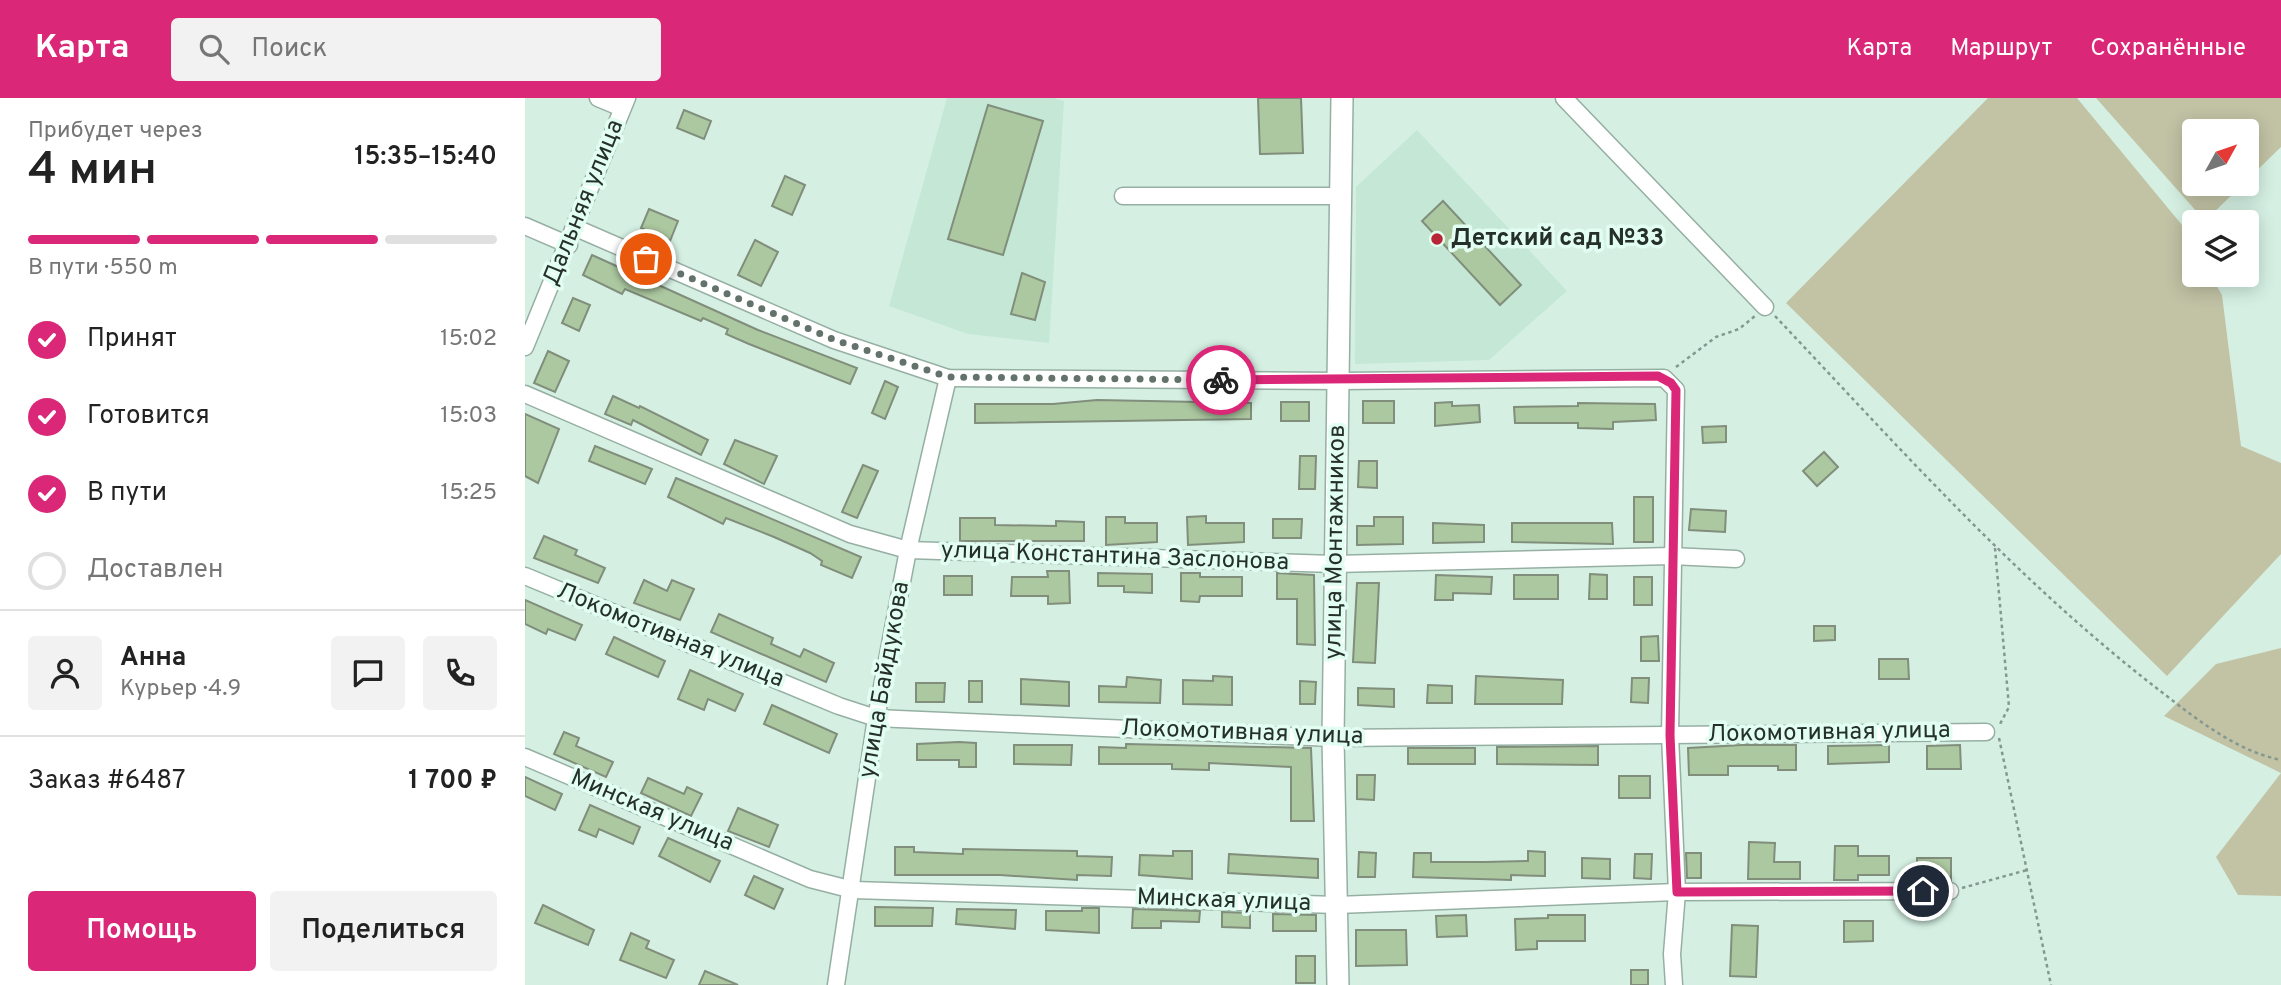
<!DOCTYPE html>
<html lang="ru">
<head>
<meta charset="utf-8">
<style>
  :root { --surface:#fff; --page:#f2f2f2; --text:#222; --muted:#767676; --line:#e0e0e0; --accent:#db2777 }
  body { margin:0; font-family:Overpass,sans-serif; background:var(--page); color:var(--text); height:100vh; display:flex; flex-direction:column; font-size:26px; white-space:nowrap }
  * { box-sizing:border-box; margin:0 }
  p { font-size:23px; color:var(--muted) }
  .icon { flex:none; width:38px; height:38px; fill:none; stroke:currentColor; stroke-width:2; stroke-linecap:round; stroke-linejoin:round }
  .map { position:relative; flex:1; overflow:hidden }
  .side { display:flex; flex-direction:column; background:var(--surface); width:525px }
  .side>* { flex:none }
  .needle { width:46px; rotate:50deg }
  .fabs { position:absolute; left:1657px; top:21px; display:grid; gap:14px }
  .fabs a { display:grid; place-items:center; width:77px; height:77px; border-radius:7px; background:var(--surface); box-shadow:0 4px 18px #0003; font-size:35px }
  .pin { position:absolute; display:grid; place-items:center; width:60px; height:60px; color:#fff; margin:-30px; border:4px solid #fff; border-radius:50%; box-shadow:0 2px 7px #0007 }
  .courier { position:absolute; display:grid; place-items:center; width:70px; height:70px; margin:-35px; border:5px solid #db2777; border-radius:50%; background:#fff; color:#222; box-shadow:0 2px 9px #0007 }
  .summary em { font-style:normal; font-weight:600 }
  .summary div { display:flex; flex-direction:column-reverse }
  .summary { display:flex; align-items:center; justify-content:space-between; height:119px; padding:0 28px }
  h1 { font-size:46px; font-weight:600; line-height:52px }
  .bar { display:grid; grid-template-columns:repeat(4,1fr); gap:10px 7px; align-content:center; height:84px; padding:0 28px }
  .bar i { height:9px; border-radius:5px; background:var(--line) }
  .bar .selected { background:var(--accent) }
  .bar p { grid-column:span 4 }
  .line { display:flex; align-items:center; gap:18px; padding:0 28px; border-top:2px solid var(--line) }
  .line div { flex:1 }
  .round { display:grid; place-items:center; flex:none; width:74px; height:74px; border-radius:7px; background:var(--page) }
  ol { padding:0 28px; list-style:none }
  li { display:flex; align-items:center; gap:21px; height:77px }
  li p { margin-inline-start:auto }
  li .icon { padding:7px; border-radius:50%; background:var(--accent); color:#fff; stroke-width:4 }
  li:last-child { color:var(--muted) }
  li i { width:38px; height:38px; border:4px solid var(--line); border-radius:50% }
  .action { display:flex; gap:14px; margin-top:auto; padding:14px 28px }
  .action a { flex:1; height:80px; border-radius:7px; background:var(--accent); color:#fff; font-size:28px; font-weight:600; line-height:80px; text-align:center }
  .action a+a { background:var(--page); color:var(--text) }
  header { display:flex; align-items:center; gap:42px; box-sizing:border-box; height:98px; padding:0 35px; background:var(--accent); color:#fff }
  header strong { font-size:33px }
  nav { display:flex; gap:38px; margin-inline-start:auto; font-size:24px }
  .search { width:490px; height:63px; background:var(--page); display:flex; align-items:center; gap:18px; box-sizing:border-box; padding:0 24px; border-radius:7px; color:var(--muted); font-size:26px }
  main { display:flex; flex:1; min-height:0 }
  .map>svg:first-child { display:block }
  .built { fill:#c4e7d6 }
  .green { fill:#c2c3a5 }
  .building { fill:#acc8a0; stroke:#808e7b; stroke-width:2 }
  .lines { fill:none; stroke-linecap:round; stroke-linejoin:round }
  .street-casing { stroke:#96afa3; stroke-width:19 }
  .secondary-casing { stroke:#96afa3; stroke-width:24 }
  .path { stroke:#85988f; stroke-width:2.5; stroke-dasharray:3.5 3.5; stroke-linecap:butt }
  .street { stroke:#fff; stroke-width:16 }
  .secondary { stroke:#fff; stroke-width:21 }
  .done { stroke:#63736b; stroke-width:7; stroke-dasharray:0 12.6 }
  .route { stroke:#db2777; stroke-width:9 }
  .poi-dot { fill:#b82636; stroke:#e2fdf1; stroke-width:2.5 }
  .labels { text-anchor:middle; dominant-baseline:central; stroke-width:7; stroke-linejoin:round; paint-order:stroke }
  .street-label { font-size:24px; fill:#26302b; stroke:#e2fdf1 }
  .poi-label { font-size:24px; font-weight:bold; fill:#26302b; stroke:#e2fdf1; text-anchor:start }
</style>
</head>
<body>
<header>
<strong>Карта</strong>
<div class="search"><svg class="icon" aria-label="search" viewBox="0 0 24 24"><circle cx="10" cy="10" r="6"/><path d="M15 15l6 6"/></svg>Поиск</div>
<nav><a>Карта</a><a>Маршрут</a><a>Сохранённые</a></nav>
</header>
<main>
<section class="side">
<div class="summary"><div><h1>4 мин</h1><p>Прибудет через</p></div><em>15:35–15:40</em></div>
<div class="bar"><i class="selected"></i><i class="selected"></i><i class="selected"></i><i></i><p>В пути · 550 m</p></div>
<ol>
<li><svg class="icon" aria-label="check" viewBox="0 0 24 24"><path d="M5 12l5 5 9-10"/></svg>Принят<p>15:02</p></li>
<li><svg class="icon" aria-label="check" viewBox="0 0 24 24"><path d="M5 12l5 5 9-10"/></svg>Готовится<p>15:03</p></li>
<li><svg class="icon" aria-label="check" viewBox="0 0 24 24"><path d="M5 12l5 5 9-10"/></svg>В пути<p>15:25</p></li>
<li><i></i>Доставлен</li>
</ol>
<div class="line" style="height:126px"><a class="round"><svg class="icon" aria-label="person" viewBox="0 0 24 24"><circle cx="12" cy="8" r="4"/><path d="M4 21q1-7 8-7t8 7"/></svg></a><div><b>Анна</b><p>Курьер · 4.9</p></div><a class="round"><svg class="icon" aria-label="chat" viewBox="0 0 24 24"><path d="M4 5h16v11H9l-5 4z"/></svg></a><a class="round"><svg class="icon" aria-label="phone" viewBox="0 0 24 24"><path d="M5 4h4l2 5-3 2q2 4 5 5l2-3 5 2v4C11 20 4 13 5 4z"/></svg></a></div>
<div class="line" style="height:91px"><div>Заказ #6487</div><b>1 700 ₽</b></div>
<div class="action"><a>Помощь</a><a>Поделиться</a></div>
</section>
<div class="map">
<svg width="1756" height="887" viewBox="0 0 1756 887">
  <rect width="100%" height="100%" fill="#d5f0e3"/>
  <g class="built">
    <path d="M422 0H529L539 3 524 245 443 236 364 208Z"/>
    <path d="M892 32 1042 193 964 262 830 266 831 89Z"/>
  </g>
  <g class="green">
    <path d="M1463 0H1552L1657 127 1669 149 1670 177H1685L1697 197 1716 348 1756 365V456L1642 578 1261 205Z"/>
    <path d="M1571 0H1756V49L1722 82V33H1670V86H1718L1680 123Z"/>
    <path d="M1756 550V798L1713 797 1691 759 1756 675 1639 618 1691 566Z"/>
  </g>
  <g class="building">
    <path d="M733 0H776L778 55 735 56Z"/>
    <path d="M463 7 518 23 478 157 423 141Z"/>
    <path d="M159 12 186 23 179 41 152 30Z"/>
    <path d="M260 78 280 87 267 117 247 108Z"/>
    <path d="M918 103 996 187 975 207 897 123Z"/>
    <path d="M124 111 153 123 145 143 116 130Z"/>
    <path d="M230 142 253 154 236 188 213 177Z"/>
    <path d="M67 157 233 232 332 270 325 286 224 246 201 236 203 231 178 220 176 223 100 191 97 196 58 177Z"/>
    <path d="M497 175 520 184 510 222 486 216Z"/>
    <path d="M48 200 65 207 54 233 37 225Z"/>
    <path d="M23 253 44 263 30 294 9 285Z"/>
    <path d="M360 283 373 289 360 321 347 315Z"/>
    <path d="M88 298 114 310 115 308 183 342 176 357 108 322 106 327 80 316Z"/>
    <path d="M572 302 726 305V321L450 325V306H528Z"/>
    <rect x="838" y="303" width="31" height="22"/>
    <rect x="756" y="304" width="28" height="19"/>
    <path d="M927 304V308L954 307 955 324 910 328V305Z"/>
    <path d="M1053 305 1130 306 1131 322 1088 324V331L1053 330V325H990L989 309 1053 308Z"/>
    <path d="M0 316 34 331 13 385 0 378Z"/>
    <path d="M1201 328V344L1178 345 1177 329Z"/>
    <path d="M210 342 252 358 239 386 199 366Z"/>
    <path d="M70 348 127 371 120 386 64 363Z"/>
    <path d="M1299 354 1313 369 1292 388 1278 373Z"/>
    <path d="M775 358H791L790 391H774Z"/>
    <path d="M834 363H852V390L833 389Z"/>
    <path d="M338 367 353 373 332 420 317 414Z"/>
    <path d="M151 380 336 459 327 480 296 467 297 463 285 455 249 439 201 420 198 426 143 399Z"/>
    <rect x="1109" y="399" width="19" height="45"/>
    <path d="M1166 411 1201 413 1200 434 1164 432Z"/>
    <path d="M681 418V425H719V444L663 447 662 419Z"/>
    <path d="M581 419H600V425H632V444L581 447Z"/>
    <path d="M849 419H878V446L832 447V428H849Z"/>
    <path d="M435 420H470V427L531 428V423L559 424V443H435Z"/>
    <path d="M748 421H777L776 440H748Z"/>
    <path d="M908 425 959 427V444L908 445Z"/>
    <path d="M987 425H1087L1088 446 987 444Z"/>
    <path d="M19 438 52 452 50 457 80 470 73 485 9 460Z"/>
    <path d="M522 473H544L545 505 523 506V498H486L487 479H523Z"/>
    <path d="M573 475 627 476V495L599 494V488H573Z"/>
    <path d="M656 475H675V479H717V498H675L674 504 656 503Z"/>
    <path d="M752 475 789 477 790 547 772 546V501H752Z"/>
    <path d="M1065 476 1082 477V501H1064Z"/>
    <path d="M911 477 967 479 966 496 928 495V502H910Z"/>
    <rect x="989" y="477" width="44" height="24"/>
    <rect x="419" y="478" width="28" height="19"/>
    <rect x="1109" y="479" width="18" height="28"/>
    <path d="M119 482 142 493 147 482 169 491 155 522 109 505Z"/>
    <path d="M832 485H854L850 565 828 564Z"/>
    <path d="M0 502 57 527 50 542 23 531 21 536 0 526Z"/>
    <path d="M194 516 248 540 246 546 275 559 279 551 309 565 301 584 186 534Z"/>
    <path d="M1289 528H1310V542L1289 543Z"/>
    <path d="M1133 538 1134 563H1116V539Z"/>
    <path d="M89 539 140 563 133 579 81 556Z"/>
    <path d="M1354 561H1383L1384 581H1354Z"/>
    <path d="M165 572 218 596 210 613 183 601 179 612 153 601Z"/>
    <path d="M688 578 707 579V607L658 606V582L688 583Z"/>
    <path d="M951 578 1038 582 1037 606H950Z"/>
    <path d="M602 579 636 582 635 605 574 604V588L601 589Z"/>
    <path d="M1107 580H1124L1123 605 1106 604Z"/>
    <path d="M496 581 544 584V608L496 606Z"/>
    <rect x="444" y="583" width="13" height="21"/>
    <path d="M775 583 791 584 790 606H775Z"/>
    <path d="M391 585H420L419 604H391Z"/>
    <path d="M903 587 927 588V605H902Z"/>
    <path d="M833 590 869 591V609L833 607Z"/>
    <path d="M247 607 312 636 304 655 239 626Z"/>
    <path d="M39 634 54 640 51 648 88 664 81 679 29 656Z"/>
    <path d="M434 644 451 645V669H434V662H392V646Z"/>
    <path d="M601 646 786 650 789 723H766V669L684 665V672L647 671V666H574V649L601 650Z"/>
    <path d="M489 647H547L546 667 489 666Z"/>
    <path d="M1217 647H1271V672H1253V668H1203V677H1164L1163 650Z"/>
    <path d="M1364 647V664L1303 666V648Z"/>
    <path d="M1435 647 1436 671H1402V648Z"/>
    <path d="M1073 648V667L972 666V649Z"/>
    <rect x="883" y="650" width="67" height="16"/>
    <path d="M832 677H850L849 702 832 701Z"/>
    <rect x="1094" y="678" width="31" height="22"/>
    <path d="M0 679 37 696 30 712 0 698Z"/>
    <path d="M123 680 159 696 162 689 177 696 166 718 116 695Z"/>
    <path d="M65 707 115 729 108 746 74 731 71 739 54 732Z"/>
    <path d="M213 710 253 727 244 749 203 733Z"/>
    <path d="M143 740 195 763 185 784 134 758Z"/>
    <path d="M1224 744 1250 745 1249 764H1275V781H1223Z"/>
    <path d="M1310 748H1333V758H1364V777H1333V782H1309Z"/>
    <path d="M370 749H389V754L438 756V751L552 753V758L587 759 586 778 552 777V782L475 777H370Z"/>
    <path d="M648 753H667V781L614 777 615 757 648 758Z"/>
    <path d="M1003 753 1020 754V778L986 777V782L888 779 889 755H906V764H959L1003 763Z"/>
    <path d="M834 754 851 755 850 779H833Z"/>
    <path d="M1161 755H1176V780H1162Z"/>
    <path d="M704 756 793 761V780L703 775Z"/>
    <path d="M1110 756H1127L1126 781 1109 780Z"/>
    <path d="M1057 760 1085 761V781L1057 780Z"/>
    <rect x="1392" y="760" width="34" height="23"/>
    <path d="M229 778 258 791 249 811 220 797Z"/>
    <path d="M18 807 69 832 63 847 10 825Z"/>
    <path d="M350 809 408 810 407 828H350Z"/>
    <path d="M557 810H574V835L521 832V813H557Z"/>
    <path d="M432 811 491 812 490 831 431 826Z"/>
    <path d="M608 811 675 813 674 824 636 823V830H607Z"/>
    <path d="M697 814 725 815V830L697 829Z"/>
    <path d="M748 816 791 817V833H748Z"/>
    <path d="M941 817 942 838 912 839 911 818Z"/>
    <path d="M1023 817H1060V843H1012V851L991 852 990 821 1023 820Z"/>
    <path d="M1319 823H1348V843L1319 844Z"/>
    <path d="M1207 827 1233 828 1231 879 1205 878Z"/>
    <path d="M831 832H881L882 867 831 868Z"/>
    <path d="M106 835 124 843 121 850 149 862 141 880 95 862Z"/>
    <rect x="771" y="858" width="19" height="27"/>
    <rect x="1106" y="872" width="17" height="15"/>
    <path d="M180 873 213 887H174Z"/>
  </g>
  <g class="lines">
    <g class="street-casing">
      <g id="street">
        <path d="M73 0 97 10"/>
        <path d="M1039 0 1240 209"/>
        <path d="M598 98H814"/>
        <path d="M0 128 44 147"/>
        <path d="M51 130 309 242 423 280 815 283 1139 280 1151 292 1145 637 1152 794 1147 856 1149 887"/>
        <path d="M0 249 102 0"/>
        <path d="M0 296 325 436 383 452 809 466 1146 458 1211 461"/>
        <path d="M0 478 314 608 351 620 808 640 1461 634"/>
        <path d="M0 659 285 781 328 792 812 807 1152 794 1425 793"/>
        <path d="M311 887 351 620 383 452 423 280"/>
      </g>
    </g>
    <g class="secondary-casing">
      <path id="secondary" d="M813 887 808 640 817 0"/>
    </g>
    <g class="path">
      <path d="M1250 218C1370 345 1487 477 1625 585 1664 615 1707 652 1756 662"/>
      <path d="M1151 269 1191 239 1214 231 1230 218"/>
      <path d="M1470 450 1484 609 1474 628"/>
      <path d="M1474 640 1526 887"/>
      <path d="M1437 790 1502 772"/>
    </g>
    <use href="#street" class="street"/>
    <use href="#secondary" class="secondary"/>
  </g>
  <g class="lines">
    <path class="done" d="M121 161 310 242 423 279 696 282"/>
    <path class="route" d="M696 282 1133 278 1146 285 1151 292 1145 637 1152 794 1398 793"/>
  </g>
  <circle class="poi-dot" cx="912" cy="141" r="7"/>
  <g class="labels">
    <g class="street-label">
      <text transform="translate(59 105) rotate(-68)">Дальняя улица</text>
      <text transform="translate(811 444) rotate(-89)">улица Монтажников</text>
      <text transform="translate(590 459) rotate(2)">улица Константина Заслонова</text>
      <text transform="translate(145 538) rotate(22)">Локомотивная улица</text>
      <text transform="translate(360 582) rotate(-80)">улица Байдукова</text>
      <text transform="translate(717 635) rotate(2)">Локомотивная улица</text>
      <text transform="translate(1304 635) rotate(-1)">Локомотивная улица</text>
      <text transform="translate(127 713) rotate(23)">Минская улица</text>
      <text transform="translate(699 803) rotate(2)">Минская улица</text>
    </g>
    <g class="poi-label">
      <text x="926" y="141">Детский сад №33</text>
    </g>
  </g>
</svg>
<div class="fabs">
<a><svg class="needle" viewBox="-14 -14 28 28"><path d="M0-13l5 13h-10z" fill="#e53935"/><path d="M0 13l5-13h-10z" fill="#767676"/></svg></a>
<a><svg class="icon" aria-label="layers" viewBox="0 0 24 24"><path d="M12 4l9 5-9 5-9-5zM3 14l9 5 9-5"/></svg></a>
</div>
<div class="pin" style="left:121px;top:161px;background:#ea580c"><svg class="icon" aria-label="bag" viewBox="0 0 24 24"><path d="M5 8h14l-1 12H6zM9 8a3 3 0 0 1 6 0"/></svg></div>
<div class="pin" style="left:1398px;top:793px;background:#1f2937"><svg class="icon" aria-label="home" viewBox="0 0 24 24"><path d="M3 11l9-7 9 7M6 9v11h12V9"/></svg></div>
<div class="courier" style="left:696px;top:282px"><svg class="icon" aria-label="bike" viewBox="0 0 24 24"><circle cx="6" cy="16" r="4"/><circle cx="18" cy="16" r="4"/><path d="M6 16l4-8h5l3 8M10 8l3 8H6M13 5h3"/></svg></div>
</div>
</main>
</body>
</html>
